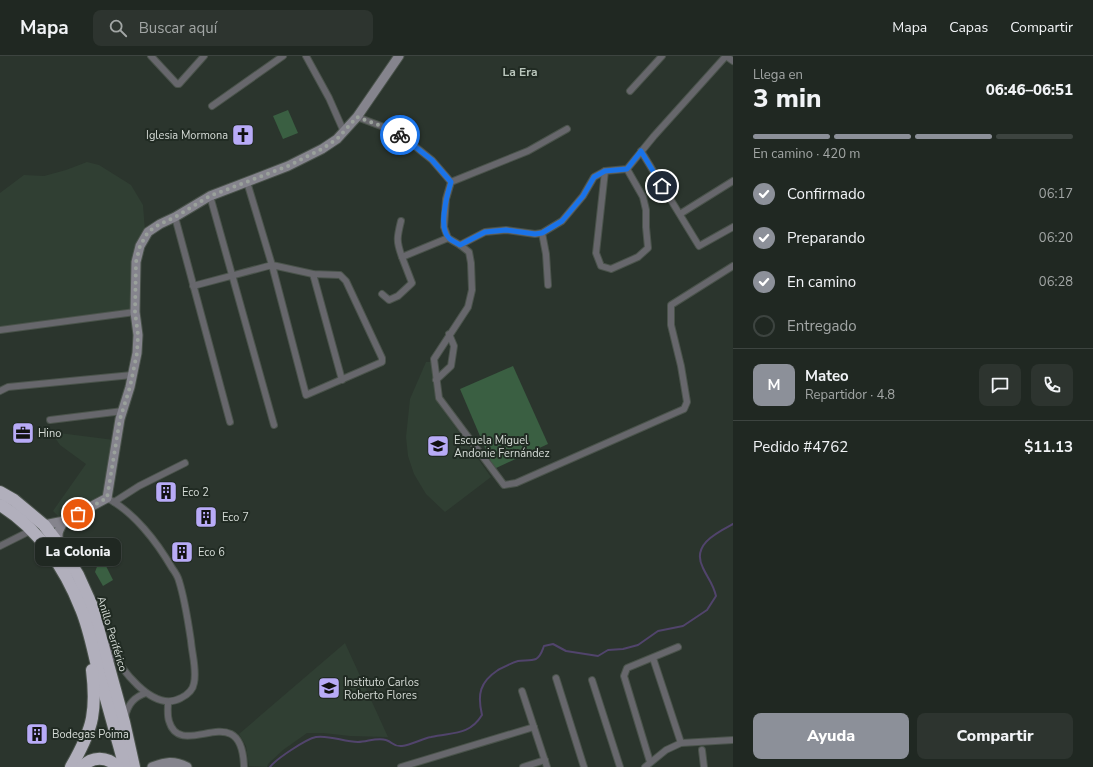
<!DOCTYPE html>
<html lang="es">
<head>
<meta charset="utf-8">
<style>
  :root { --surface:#202822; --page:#2d342f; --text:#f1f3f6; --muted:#a2a6a5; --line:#3d4440; --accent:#8c9099 }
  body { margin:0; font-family:"Nunito Sans",sans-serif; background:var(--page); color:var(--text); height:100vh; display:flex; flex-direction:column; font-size:15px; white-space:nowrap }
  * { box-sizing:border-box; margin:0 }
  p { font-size:13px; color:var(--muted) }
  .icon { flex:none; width:22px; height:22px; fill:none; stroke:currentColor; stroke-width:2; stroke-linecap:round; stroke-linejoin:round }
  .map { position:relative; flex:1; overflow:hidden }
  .panel { display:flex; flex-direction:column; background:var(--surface); width:360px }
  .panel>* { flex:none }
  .pin { position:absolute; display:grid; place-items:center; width:34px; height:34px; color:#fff; margin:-17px; border:2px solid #fff; border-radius:50%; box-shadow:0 1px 4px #0007 }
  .courier { position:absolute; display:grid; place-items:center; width:40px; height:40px; margin:-20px; border:3px solid #1a73e8; border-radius:50%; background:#fff; color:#222; box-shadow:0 1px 5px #0007 }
  .bubble { position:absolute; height:28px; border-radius:8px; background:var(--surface); box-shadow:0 1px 3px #0004,0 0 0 1px var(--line); font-size:13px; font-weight:800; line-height:28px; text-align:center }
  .headline em { font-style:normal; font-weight:800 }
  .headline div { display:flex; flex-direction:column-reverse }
  .headline { display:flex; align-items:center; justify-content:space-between; height:68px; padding:0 20px }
  h1 { font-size:26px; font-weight:800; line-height:30px }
  .bar { display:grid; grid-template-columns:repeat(4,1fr); gap:6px 4px; align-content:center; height:48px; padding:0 20px }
  .bar i { height:5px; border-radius:3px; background:var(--line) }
  .bar .selected { background:var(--accent) }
  .bar p { grid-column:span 4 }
  .line { display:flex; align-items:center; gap:10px; padding:0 20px; border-top:1px solid var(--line) }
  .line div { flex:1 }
  .round { display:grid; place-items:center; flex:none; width:42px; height:42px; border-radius:8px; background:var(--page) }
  ol { padding:0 20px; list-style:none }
  li { display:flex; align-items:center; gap:12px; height:44px }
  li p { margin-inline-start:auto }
  li .icon { padding:4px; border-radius:50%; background:var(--accent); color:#fff; stroke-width:4 }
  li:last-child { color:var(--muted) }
  li i { width:22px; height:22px; border:2px solid var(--line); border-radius:50% }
  .button { display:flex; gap:8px; margin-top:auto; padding:8px 20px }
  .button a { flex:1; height:46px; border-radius:8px; background:var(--accent); color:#fff; font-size:16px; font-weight:800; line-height:46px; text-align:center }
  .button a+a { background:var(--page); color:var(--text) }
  header { display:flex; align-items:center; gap:24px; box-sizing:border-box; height:56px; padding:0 20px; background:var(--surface); border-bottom:1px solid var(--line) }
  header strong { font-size:19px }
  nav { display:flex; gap:22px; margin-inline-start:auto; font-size:14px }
  .search { width:280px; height:36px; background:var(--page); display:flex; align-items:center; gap:10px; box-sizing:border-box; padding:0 14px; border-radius:8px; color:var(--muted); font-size:15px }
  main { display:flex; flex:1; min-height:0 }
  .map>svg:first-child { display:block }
  .built { fill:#303f33 }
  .green { fill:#3a5f42 }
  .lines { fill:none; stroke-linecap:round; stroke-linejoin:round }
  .stream { stroke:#51446c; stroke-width:2 }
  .street-casing { stroke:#4a534b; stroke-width:8 }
  .secondary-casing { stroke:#4a534b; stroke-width:11 }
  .highway-casing { stroke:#4a534b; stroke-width:14 }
  .street { stroke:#67676c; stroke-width:6 }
  .secondary { stroke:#85848d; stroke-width:9 }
  .highway { stroke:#b1afbc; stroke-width:12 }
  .done { stroke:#9aa19b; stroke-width:4; stroke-dasharray:0 7.2 }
  .route { stroke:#1a73e8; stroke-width:5 }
  .labels { text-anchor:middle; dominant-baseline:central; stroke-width:4; stroke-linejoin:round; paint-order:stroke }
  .poi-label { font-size:11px; fill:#d5dbd6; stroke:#212b23; text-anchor:start }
  .street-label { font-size:11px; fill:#d5dbd6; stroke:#212b23 }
  .neighbourhood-label { font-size:12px; font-weight:bold; fill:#bac6bc; stroke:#212b23 }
</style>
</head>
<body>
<header>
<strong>Mapa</strong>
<div class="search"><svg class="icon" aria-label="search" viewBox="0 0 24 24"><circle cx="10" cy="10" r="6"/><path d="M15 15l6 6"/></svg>Buscar aquí</div>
<nav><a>Mapa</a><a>Capas</a><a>Compartir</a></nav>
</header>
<main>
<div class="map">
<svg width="733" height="711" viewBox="0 0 733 711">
  <rect width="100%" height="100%" fill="#2b352d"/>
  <g class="built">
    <path d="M87 106 99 109 131 129 143 149 145 175 131 253 0 271V137L24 119 44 120 66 114Z"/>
    <path d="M426 306H432L437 341 444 355 491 421 445 456 426 438 414 418 408 400 406 381 410 343Z"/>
    <path d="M51 376 114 384 108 424 102 441 61 463 53 455 86 408 60 389Z"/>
    <path d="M345 587 388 681 350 680 323 677H307L283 694 268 708 267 711 249 710 246 690 239 678Z"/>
  </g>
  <g class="green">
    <path d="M288 54 298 77 283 83 273 60Z"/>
    <path d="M513 310 548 388 494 413 460 333Z"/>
    <path d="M98 508H105L113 524 103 530 95 516Z"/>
  </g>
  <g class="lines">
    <path class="stream" d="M270 711C276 703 306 683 316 681 330 679 344 686 358 686 367 686 377 681 386 684 393 686 393 691 402 690 412 689 421 683 431 681 452 676 469 680 482 659 477 638 480 626 498 614 504 611 511 607 518 605 523 604 531 605 536 603 541 600 542 595 544 590L553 588 566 595 598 600 608 594 623 593 638 589 658 575 683 570 707 554 716 540C713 527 708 523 703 512 691 489 716 477 733 468"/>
    <g class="street-casing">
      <g id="street">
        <path d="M151 0 177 28H179L204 0"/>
        <path d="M306 0 329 42 344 76"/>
        <path d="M726 0 733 5"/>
        <path d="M630 35 662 0"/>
        <path d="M212 50 283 0"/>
        <path d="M357 61 397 76 432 104 451 126 446 143 444 171 448 182 460 189 469 196 471 207 472 234 468 251 434 303 439 342 504 429 516 427 684 353 687 346 681 310 671 269V249L733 210"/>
        <path d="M641 95 699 190 733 171"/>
        <path d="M605 115 596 197 601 210 611 213 638 201 648 192 646 171V154L643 141 627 113"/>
        <path d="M451 126 528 95 567 73"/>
        <path d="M210 140 274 369"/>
        <path d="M680 158 733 125"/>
        <path d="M175 161 230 366"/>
        <path d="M401 165C397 181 396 185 402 201"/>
        <path d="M542 177 546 198 548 229"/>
        <path d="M460 189 485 176 506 174 535 178 542 177 562 165 583 140 594 121 605 115 627 113 654 80 726 0"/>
        <path d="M313 218 342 324"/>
        <path d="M193 230 272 209 313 218 340 219 346 225 382 302V306L306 339 272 209 247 126"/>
        <path d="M382 238 389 244 398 240 412 227 402 201 448 182"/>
        <path d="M0 274 135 256"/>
        <path d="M436 324 451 310 454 290 449 278"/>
        <path d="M0 335 8 331 132 319"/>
        <path d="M50 364 123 355"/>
        <path d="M107 442C134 456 157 486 172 512 175 516 178 521 179 525 185 544 188 565 191 585 192 598 197 614 194 627 193 634 187 639 181 642 152 658 119 610 107 588"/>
        <path d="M114 446 139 430 185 407"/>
        <path d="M0 490 32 474"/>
        <path d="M653 602 681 687"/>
        <path d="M556 622 584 711"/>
        <path d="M592 624 620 711"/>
        <path d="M522 635 547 711"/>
        <path d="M168 647C168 652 167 659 169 665 181 707 242 639 244 711"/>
        <path d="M125 661C128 648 134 641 146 637"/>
        <path d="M702 694 704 711"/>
        <path d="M650 706 624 620 627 612 678 591"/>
        <path d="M401 711 534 671"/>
        <path d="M523 711 545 704"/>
        <path d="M645 711 666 694 681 687 733 684"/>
      </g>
    </g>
    <g class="secondary-casing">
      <g id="secondary">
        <path d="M44 469 64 465 107 442 120 363 130 331 137 297 138 279 135 256 136 206 140 190 148 176 160 168 175 161 210 140 288 110 322 93 337 83 357 61 399 0"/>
        <path d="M60 489C56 478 58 475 64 465"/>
        <path d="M152 711C166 706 173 704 187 711"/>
      </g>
    </g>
    <g class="highway-casing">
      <g id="highway">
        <path d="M0 436 14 444 44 469 60 490 78 519 92 550 124 666 134 711"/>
        <path d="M0 449C38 472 65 512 81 553 89 572 93 594 98 614 107 647 116 679 125 711"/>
        <path d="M71 711C79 697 89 678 92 662 95 646 94 630 92 614"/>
        <path d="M82 711C92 700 107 700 118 711"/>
      </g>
    </g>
    <use href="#street" class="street"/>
    <use href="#secondary" class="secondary"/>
    <use href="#highway" class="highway"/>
  </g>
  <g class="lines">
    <path class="done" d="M78 458 107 442 120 363 130 331 137 297 138 279 135 256 136 206 140 190 148 176 160 168 175 161 210 140 288 110 322 93 337 83 357 61 397 76 400 79"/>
    <path class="route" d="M400 79 432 104 451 126C447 139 438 172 449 182 452 185 457 187 460 189L485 176 506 174 535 178 542 177 562 165 583 140 594 121 605 115 627 113 641 95 662 130"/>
  </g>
  <defs>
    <g id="church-square" transform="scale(1.15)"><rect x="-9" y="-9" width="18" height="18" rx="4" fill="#b8abf7" stroke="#212b23"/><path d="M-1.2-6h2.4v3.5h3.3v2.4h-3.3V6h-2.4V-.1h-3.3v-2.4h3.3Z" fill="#111"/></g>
    <g id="office-square" transform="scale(1.15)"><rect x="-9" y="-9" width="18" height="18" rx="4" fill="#b8abf7" stroke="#212b23"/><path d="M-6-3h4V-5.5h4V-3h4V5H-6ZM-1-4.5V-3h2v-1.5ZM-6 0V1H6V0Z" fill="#111"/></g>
    <g id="school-square" transform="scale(1.15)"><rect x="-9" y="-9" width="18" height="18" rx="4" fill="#b8abf7" stroke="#212b23"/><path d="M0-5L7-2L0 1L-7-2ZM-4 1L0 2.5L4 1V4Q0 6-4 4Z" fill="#111"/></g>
    <g id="building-square" transform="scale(1.15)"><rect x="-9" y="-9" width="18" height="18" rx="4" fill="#b8abf7" stroke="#212b23"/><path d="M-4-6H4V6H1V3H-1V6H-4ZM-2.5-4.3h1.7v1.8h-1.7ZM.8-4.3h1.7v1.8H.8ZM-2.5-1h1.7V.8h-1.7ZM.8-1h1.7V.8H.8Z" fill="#111"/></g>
  </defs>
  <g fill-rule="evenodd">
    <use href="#church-square" x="243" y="79"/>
    <use href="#office-square" x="23" y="377"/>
    <use href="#school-square" x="438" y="390"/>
    <use href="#building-square" x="166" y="436"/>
    <use href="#building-square" x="206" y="461"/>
    <use href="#building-square" x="182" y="496"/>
    <use href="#school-square" x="329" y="632"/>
    <use href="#building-square" x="37" y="678"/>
  </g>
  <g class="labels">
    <g class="poi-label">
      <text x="228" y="79" text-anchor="end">Iglesia Mormona</text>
      <text x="38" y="377">Hino</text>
      <text x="454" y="384">Escuela Miguel<tspan x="454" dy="13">Andonie Fernández</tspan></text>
      <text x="182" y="436">Eco 2</text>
      <text x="222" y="461">Eco 7</text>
      <text x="198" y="496">Eco 6</text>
      <text x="344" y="626">Instituto Carlos<tspan x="344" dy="13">Roberto Flores</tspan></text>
      <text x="52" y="678">Bodegas Poima</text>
    </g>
    <g class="street-label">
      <text transform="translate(112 578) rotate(73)">Anillo Periférico</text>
    </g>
    <g class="neighbourhood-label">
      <text x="520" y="16">La Era</text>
    </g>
  </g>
</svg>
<div class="pin" style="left:78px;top:458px;background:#ea580c"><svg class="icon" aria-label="bag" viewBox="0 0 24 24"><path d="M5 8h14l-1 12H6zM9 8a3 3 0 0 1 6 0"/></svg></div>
<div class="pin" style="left:662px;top:130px;background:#1f2937"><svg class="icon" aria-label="home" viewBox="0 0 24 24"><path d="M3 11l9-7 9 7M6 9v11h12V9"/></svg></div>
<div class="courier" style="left:400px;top:79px"><svg class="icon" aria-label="bike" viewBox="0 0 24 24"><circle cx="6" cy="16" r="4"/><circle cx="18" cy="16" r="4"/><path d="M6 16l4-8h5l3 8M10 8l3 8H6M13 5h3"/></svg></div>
<div class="bubble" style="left:35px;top:482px;width:86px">La Colonia</div>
</div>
<section class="panel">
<div class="headline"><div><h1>3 min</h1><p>Llega en</p></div><em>06:46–06:51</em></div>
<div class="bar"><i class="selected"></i><i class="selected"></i><i class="selected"></i><i></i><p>En camino · 420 m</p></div>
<ol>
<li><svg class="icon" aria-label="check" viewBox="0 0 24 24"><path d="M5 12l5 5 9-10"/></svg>Confirmado<p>06:17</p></li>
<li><svg class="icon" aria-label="check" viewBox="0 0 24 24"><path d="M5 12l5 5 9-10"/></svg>Preparando<p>06:20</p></li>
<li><svg class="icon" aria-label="check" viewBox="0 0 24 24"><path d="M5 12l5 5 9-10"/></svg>En camino<p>06:28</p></li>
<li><i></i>Entregado</li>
</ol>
<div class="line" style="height:72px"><b class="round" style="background:var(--accent);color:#fff">M</b><div><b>Mateo</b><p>Repartidor · 4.8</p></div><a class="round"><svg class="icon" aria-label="chat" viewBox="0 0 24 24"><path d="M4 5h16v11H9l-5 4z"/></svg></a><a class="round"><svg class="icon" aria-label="phone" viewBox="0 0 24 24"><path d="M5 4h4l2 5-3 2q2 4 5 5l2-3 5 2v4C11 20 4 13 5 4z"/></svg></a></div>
<div class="line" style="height:52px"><div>Pedido #4762</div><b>$11.13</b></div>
<div class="button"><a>Ayuda</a><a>Compartir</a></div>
</section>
</main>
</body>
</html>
